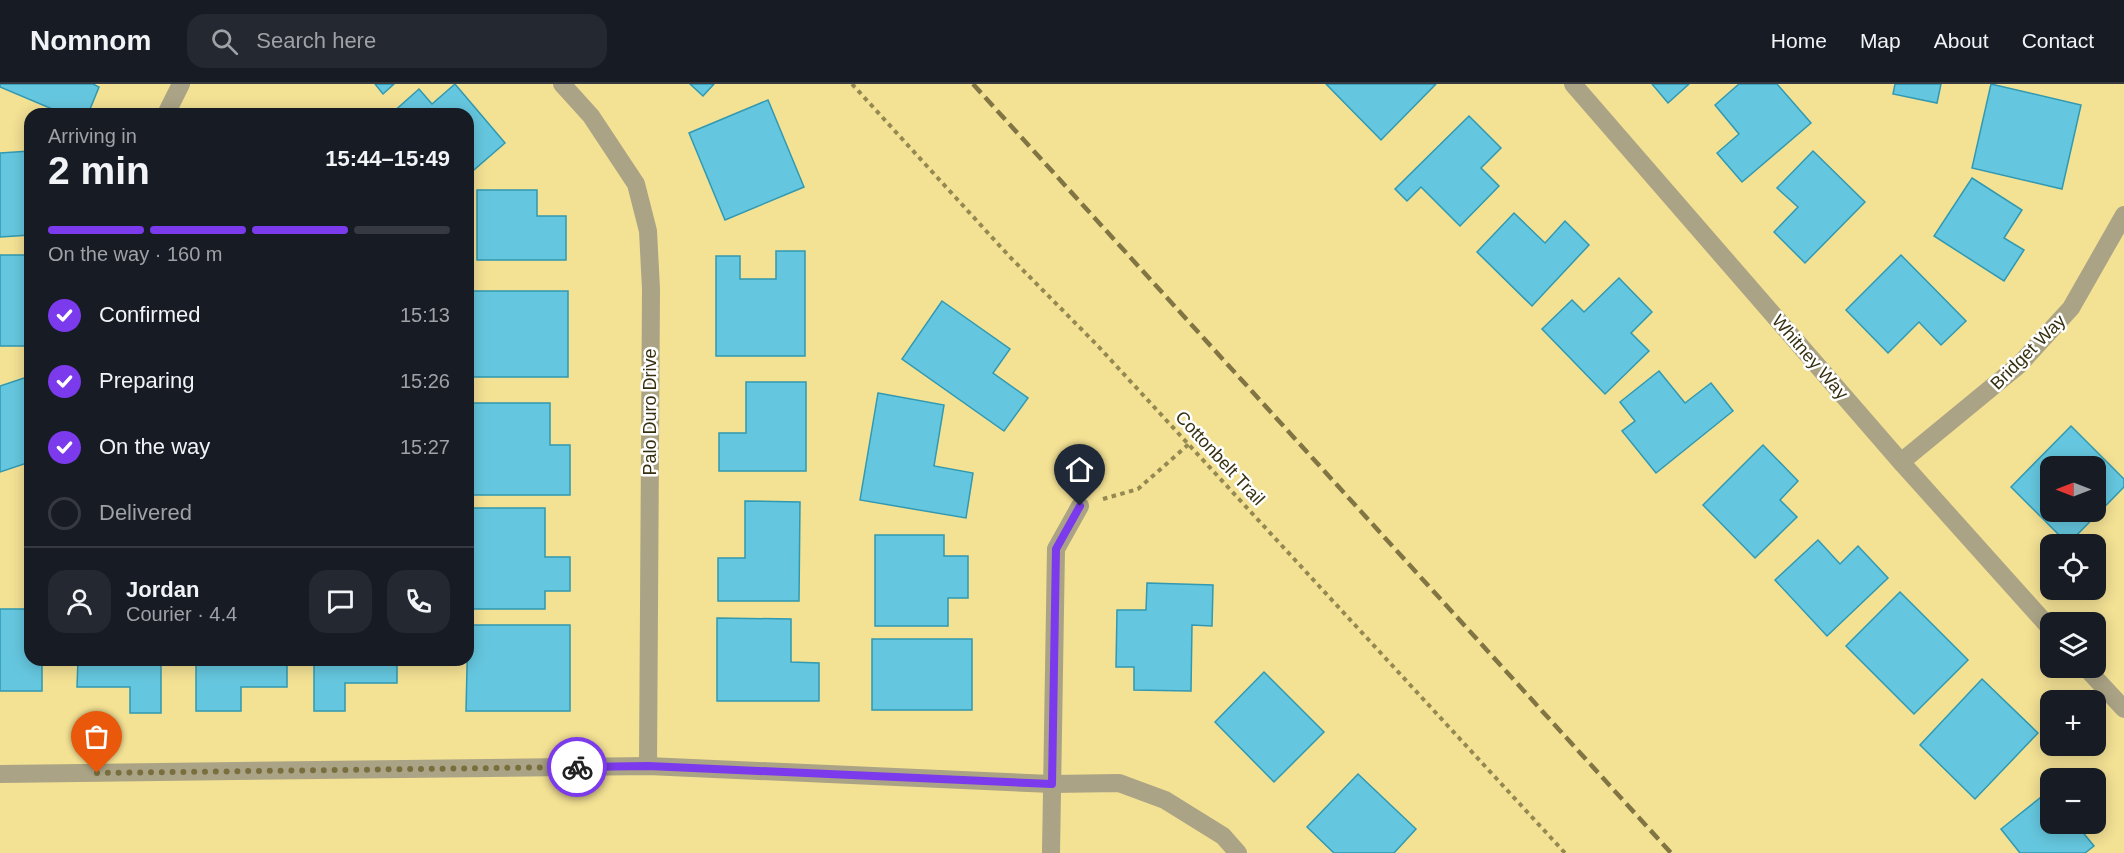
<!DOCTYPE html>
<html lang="en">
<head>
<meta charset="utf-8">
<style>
  :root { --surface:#171b24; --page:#242831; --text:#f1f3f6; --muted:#9ea1a6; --line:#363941; --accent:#7c3aed }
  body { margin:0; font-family:Helvetica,sans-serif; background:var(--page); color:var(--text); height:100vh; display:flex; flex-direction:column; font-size:22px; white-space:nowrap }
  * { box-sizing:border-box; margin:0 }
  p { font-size:20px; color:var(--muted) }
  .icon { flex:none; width:33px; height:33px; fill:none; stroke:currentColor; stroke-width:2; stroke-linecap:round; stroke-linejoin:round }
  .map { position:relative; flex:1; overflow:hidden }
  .details { position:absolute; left:24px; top:24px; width:450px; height:558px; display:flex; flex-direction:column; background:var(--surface); border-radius:18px; box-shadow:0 3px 15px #0003 }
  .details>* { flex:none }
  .needle { width:39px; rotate:270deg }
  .controls { position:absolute; left:2040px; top:372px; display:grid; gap:12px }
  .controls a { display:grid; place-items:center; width:66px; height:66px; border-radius:12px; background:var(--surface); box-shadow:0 3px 15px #0003; font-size:30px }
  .pin { position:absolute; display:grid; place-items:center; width:51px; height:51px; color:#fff; margin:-62px -26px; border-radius:50% 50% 50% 0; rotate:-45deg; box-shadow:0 0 6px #0007 }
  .pin .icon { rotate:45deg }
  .courier { position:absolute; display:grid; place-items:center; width:60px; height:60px; margin:-30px; border:4px solid #7c3aed; border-radius:50%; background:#fff; color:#222; box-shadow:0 2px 8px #0007 }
  .head em { font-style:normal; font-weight:700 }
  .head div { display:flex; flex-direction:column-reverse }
  .head { display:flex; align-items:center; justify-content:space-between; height:102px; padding:0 24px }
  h1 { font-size:39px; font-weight:700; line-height:45px }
  .bar { display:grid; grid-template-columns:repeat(4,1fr); gap:9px 6px; align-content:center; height:72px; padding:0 24px }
  .bar i { height:8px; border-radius:4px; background:var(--line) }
  .bar .current { background:var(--accent) }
  .bar p { grid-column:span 4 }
  .line { display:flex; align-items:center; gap:15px; padding:0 24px; border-top:2px solid var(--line) }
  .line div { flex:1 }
  .round { display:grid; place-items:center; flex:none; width:63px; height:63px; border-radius:18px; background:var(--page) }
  ol { padding:0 24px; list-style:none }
  li { display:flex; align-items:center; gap:18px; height:66px }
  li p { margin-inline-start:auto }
  li .icon { padding:6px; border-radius:50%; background:var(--accent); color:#fff; stroke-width:4 }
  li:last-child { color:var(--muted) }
  li i { width:33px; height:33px; border:3px solid var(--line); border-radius:50% }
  header { display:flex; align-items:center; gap:36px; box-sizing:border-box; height:84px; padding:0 30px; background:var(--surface); border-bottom:2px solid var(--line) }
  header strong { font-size:28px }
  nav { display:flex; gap:33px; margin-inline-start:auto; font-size:21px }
  .search { width:420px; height:54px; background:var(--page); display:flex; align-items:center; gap:15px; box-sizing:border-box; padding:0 21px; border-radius:18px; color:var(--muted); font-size:22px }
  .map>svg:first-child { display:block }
  .building { fill:#65c7df; stroke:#3199b1; stroke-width:1.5; fill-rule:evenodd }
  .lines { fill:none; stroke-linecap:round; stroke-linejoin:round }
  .path { stroke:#958952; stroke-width:4; stroke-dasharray:4.5 4.5; stroke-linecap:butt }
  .street { stroke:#aaa385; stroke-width:18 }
  .rail { stroke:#817544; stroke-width:4.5; stroke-dasharray:12 6; stroke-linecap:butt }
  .done { stroke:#796e3e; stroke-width:6; stroke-dasharray:0 10.8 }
  .route { stroke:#7c3aed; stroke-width:8 }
  .labels { text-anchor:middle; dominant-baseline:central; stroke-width:5; stroke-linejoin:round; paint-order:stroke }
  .street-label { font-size:18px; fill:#373010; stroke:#fff }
</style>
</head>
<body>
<header>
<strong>Nomnom</strong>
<div class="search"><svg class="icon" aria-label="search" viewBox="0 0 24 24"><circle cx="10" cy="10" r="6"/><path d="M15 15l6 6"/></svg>Search here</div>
<nav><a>Home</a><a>Map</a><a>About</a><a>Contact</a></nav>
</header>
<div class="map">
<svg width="2124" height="769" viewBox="0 0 2124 769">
  <rect width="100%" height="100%" fill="#f3e194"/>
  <g class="building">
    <path d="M0 0H93L99 3 88 30H64L0 3Z"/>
    <path d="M375 0H394L383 10Z"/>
    <path d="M455 0 505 59 468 91V30H391L419 5 432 20Z"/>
    <path d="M690 0H714L703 12Z"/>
    <path d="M1326 0H1436L1381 56Z"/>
    <path d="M1652 0H1689L1668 19Z"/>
    <path d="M1739 0H1777L1811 39 1742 98 1717 69 1739 50 1715 21Z"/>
    <path d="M1895 0H1941L1937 19 1893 10Z"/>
    <path d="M1991 0 2081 21 2062 105 1972 84Z"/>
    <path d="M768 16 804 103 725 136 689 49Z"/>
    <path d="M1469 32 1501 64 1481 84 1499 102 1460 142 1421 103 1407 117 1395 105Z"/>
    <path d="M30 67V151L0 153V69Z"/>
    <path d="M1813 67 1865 118 1805 179 1774 148 1798 123 1777 104Z"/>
    <path d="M1972 94 2022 126 2004 154 2024 166 2004 197 1934 152Z"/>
    <path d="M477 106H537V132H566V176H477Z"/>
    <path d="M1514 129 1545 159 1565 137 1589 161 1532 222 1477 168Z"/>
    <path d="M776 167H805V272H716V172H740V195H776Z"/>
    <rect x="0" y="171" width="30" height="91"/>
    <path d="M1901 171 1966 237 1941 261 1919 238 1888 269 1846 226Z"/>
    <path d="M1619 194 1652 228 1631 249 1649 267 1605 310 1542 245 1572 216 1584 228Z"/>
    <rect x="468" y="207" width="100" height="86"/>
    <path d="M942 217 1010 265 993 289 1028 314 1004 347 902 275Z"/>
    <path d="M1659 287 1685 319 1711 299 1733 327 1656 389 1622 347 1635 337 1620 318Z"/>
    <path d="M30 292V378L0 388V302Z"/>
    <path d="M746 298H806V387H719V349H746Z"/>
    <path d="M878 309 944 321 934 382 973 389 966 434 860 416Z"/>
    <path d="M468 319H550V361H570V411H468Z"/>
    <path d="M2071 342 2124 395V403L2068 460 2011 403ZM2050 382H2096V428H2050Z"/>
    <path d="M1763 361 1798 397 1780 416 1797 433 1755 474 1703 421Z"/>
    <path d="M745 417 800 418 799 517H718V474H745Z"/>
    <path d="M468 424H545V473H570V507H545V525H468Z"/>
    <path d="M875 451H944V472H968V514H948V542H875Z"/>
    <path d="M1818 456 1840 480 1858 462 1888 494 1827 552 1775 496Z"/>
    <path d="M1147 499 1213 501 1212 542 1192 541 1191 607 1134 606V583H1116L1117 526H1146Z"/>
    <path d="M1900 508 1968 576 1914 630 1846 562Z"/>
    <path d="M0 525H30V576H42V607H0Z"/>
    <path d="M717 534 791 535V578L819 579V617H717Z"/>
    <path d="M468 541H570V627H466Z"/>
    <rect x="872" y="555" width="100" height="71"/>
    <path d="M78 576H161V629H130V603H77Z"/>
    <path d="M196 576H287V603H241V627H196Z"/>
    <path d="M314 576H397V599H345V627H314Z"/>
    <path d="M1264 588 1324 648 1274 698 1215 638Z"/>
    <path d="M1982 595 2038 649 1975 715 1920 661Z"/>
    <path d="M1358 690 1416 745 1394 769H1334L1307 743Z"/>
    <path d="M2050 706V740H2076L2094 762 2085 769H2020L2001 745Z"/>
  </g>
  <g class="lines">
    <g class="path">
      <path d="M852 0 1009 172 1097 261 1565 769"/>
      <path d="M1103 415 1138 405 1189 360"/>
    </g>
    <g class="street">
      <path d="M562 0 591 32 636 100 648 147 651 205 648 682"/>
      <path d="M1573 0 1901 378 2050 544"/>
      <path d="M166 30 181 0"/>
      <path d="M1901 378 2019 281 2071 224 2124 131"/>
      <path d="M2086 584 2124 625"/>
      <path d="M0 690 648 682 1052 700 1119 699 1165 716 1223 752 1238 769"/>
      <path d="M1051 769 1056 465 1080 422"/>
    </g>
    <path class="rail" d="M973 0 1671 769"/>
  </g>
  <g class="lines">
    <path class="done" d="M97 689 577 683"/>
    <path class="route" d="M577 683 648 682 1052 700 1056 465 1080 422"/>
  </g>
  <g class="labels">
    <g class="street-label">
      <text transform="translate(2028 268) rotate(-45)">Bridget Way</text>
      <text transform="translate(1810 273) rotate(49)">Whitney Way</text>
      <text transform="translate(650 328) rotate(-90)">Palo Duro Drive</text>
      <text transform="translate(1220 374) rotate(47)">Cottonbelt Trail</text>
    </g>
  </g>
</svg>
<div class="controls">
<a><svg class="needle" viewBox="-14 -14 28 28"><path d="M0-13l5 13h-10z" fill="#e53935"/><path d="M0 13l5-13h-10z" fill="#9ea1a6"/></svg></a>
<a><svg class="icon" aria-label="locate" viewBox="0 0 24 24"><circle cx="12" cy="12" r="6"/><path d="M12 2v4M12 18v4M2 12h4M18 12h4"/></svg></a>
<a><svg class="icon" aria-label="layers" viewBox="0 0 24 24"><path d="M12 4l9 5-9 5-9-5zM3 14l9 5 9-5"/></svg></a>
<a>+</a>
<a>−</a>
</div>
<div class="pin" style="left:97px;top:689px;background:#ea580c"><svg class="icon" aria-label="bag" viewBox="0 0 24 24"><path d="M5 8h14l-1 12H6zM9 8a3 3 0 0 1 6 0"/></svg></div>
<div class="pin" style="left:1080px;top:422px;background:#1f2937"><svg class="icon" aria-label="home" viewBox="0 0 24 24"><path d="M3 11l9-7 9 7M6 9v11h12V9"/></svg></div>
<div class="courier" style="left:577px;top:683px"><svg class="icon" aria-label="bike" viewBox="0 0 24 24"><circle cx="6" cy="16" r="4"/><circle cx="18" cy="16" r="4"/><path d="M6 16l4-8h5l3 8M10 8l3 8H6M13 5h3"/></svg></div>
<section class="details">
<div class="head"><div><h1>2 min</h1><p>Arriving in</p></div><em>15:44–15:49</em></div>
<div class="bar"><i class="current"></i><i class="current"></i><i class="current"></i><i></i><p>On the way · 160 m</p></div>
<ol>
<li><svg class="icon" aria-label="check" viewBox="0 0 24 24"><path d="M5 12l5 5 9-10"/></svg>Confirmed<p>15:13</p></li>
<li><svg class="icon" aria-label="check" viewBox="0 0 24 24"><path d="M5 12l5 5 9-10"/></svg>Preparing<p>15:26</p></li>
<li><svg class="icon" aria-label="check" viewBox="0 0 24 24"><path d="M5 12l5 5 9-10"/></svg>On the way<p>15:27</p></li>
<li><i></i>Delivered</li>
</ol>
<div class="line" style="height:108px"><a class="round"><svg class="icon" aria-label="person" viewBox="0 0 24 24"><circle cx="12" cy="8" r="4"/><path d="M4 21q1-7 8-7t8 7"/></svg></a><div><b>Jordan</b><p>Courier · 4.4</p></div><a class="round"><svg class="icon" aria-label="chat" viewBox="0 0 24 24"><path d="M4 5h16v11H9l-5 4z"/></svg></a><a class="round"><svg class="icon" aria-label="phone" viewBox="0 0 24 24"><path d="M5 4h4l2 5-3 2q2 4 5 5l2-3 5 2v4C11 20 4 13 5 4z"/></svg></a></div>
</section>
</div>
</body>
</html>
